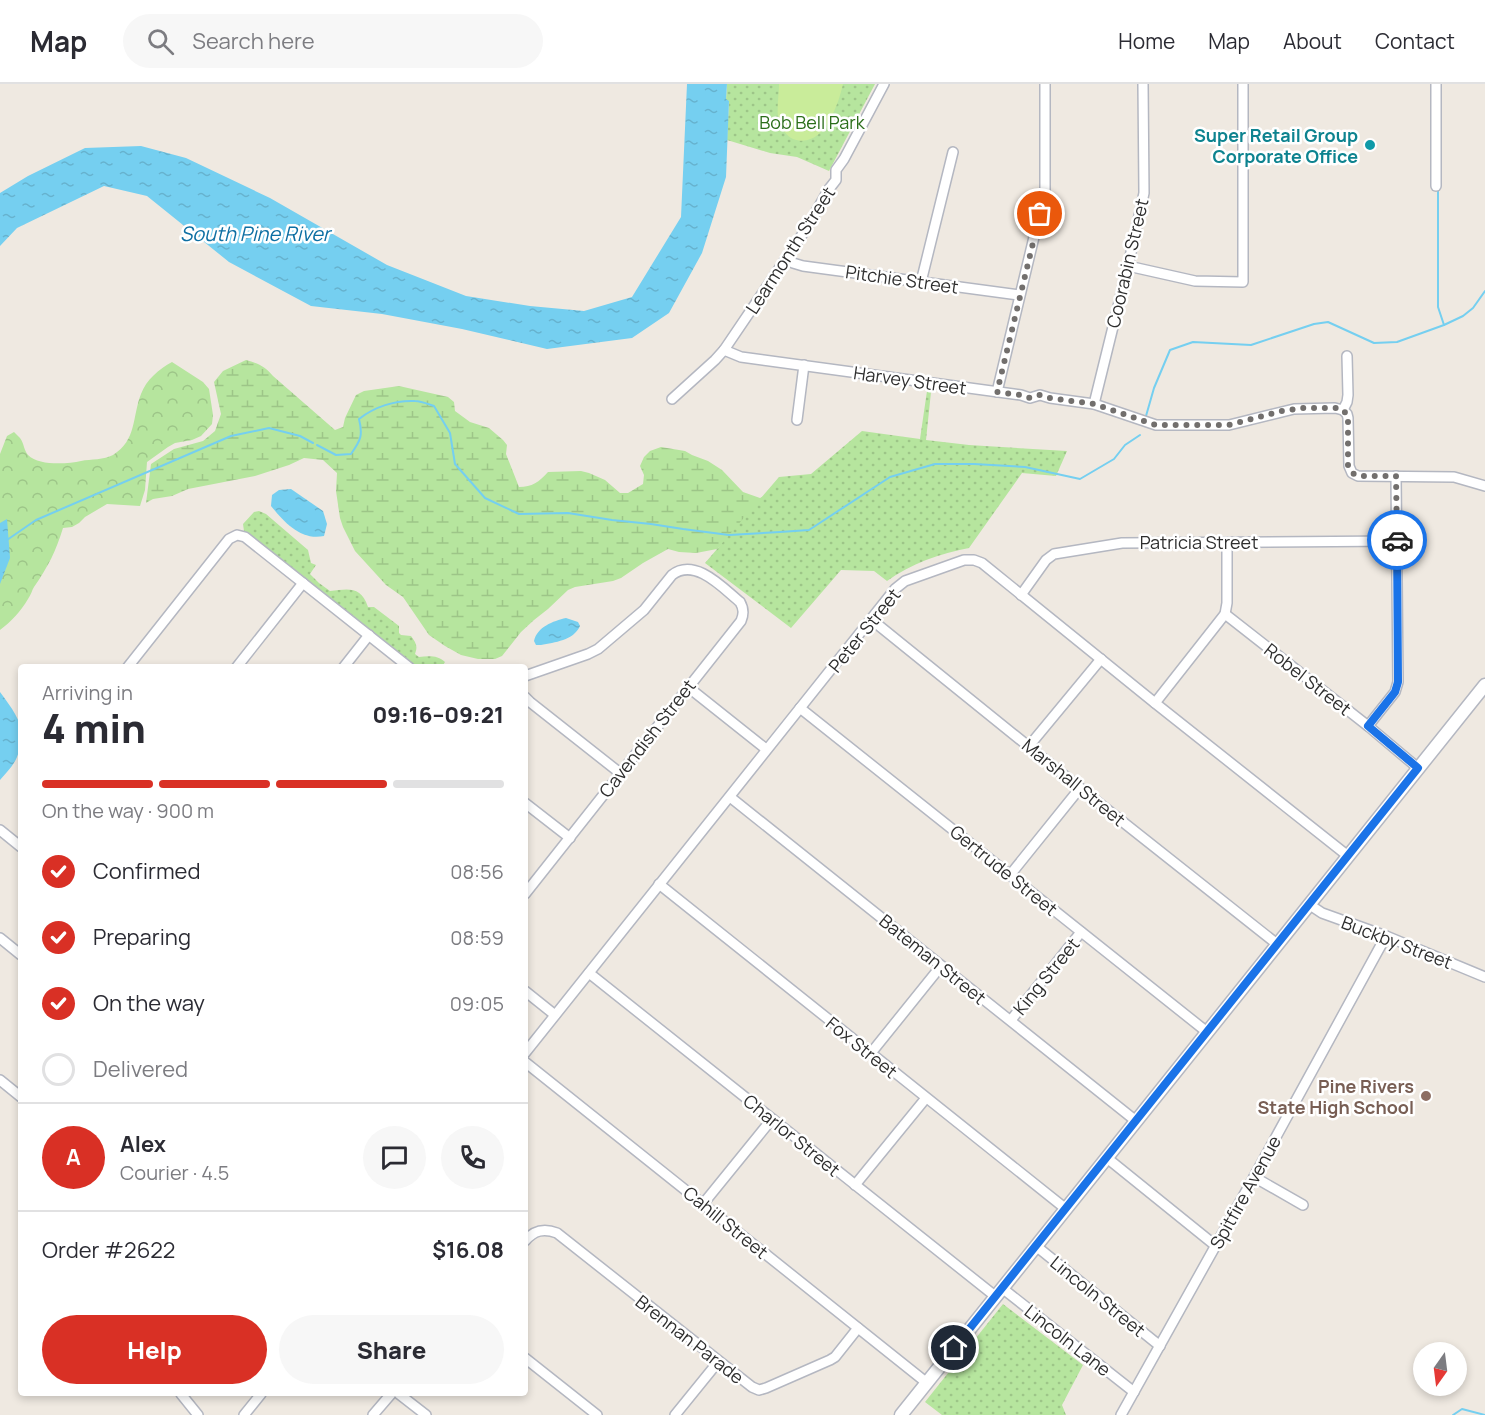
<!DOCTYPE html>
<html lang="en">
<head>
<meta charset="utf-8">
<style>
  :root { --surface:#fff; --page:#f7f7f7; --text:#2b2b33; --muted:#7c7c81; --line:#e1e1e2; --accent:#d93025 }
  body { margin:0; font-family:Manrope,sans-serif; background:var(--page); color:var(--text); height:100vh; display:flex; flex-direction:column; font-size:22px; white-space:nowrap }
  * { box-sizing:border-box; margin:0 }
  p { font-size:20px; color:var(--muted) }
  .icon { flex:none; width:33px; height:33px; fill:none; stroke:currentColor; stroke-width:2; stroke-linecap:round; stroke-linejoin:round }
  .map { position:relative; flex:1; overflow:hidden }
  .sheet { position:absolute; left:18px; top:580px; width:510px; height:732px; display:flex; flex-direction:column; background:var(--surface); border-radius:6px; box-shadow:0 3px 9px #0003 }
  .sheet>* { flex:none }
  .needle { width:39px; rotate:194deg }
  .buttons { position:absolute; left:1413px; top:1258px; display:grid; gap:12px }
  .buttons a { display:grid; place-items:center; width:54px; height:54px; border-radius:50%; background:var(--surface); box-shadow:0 3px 9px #0003; font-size:30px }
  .pin { position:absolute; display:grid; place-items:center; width:51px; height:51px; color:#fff; margin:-26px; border:3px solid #fff; border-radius:50%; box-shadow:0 2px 6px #0007 }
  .courier { position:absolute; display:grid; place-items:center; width:60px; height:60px; margin:-30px; border:4px solid #1a73e8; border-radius:50%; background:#fff; color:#222; box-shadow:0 2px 8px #0007 }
  .overview em { font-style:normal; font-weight:800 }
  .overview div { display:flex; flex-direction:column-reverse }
  .overview { display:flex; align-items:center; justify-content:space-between; height:102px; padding:0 24px }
  h1 { font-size:39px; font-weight:800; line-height:45px }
  .bar { display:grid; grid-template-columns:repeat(4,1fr); gap:9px 6px; align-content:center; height:72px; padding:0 24px }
  .bar i { height:8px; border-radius:4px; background:var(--line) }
  .bar .active { background:var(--accent) }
  .bar p { grid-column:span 4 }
  .line { display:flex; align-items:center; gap:15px; padding:0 24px; border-top:2px solid var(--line) }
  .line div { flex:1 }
  .round { display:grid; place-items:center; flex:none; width:63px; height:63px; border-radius:32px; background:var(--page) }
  ol { padding:0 24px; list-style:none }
  li { display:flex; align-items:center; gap:18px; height:66px }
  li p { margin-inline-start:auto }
  li .icon { padding:6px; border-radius:50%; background:var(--accent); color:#fff; stroke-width:4 }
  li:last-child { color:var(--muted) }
  li i { width:33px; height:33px; border:3px solid var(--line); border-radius:50% }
  .action { display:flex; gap:12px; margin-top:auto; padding:12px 24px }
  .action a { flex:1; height:69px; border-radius:36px; background:var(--accent); color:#fff; font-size:24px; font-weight:800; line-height:69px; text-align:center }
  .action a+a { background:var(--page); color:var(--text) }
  header { display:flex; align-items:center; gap:36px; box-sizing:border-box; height:84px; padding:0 30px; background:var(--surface); border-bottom:2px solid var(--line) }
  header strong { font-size:28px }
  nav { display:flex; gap:33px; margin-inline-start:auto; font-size:21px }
  .search { width:420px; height:54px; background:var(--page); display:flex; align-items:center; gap:15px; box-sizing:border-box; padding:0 21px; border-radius:33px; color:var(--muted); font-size:22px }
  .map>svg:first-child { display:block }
  .forest { fill:url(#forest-crowns) }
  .wetland { fill:url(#wetland-marsh) }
  .park { fill:url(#park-dots) }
  .pitch { fill:#c9ec9a }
  .water { fill:url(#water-ripples) }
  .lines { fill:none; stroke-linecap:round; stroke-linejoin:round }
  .stream { stroke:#75cff0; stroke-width:2 }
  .street-casing { stroke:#b4b7c1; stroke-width:12 }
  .secondary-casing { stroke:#b4b7c1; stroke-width:15 }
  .street { stroke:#fff; stroke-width:9 }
  .secondary { stroke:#fff; stroke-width:12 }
  .done { stroke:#726f6d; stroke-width:6; stroke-dasharray:0 10.8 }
  .route { stroke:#1a73e8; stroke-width:8 }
  .culture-dot { fill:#0f9aa8; stroke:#fff; stroke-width:2 }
  .education-dot { fill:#8d6e63; stroke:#fff; stroke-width:2 }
  .labels { text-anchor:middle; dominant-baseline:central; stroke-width:5; stroke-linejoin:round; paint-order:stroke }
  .park-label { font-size:18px; fill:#2c6e1b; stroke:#fff }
  .culture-label { font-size:18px; font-weight:bold; fill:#0d838f; stroke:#fff; text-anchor:end }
  .street-label { font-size:18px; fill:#2e2e2e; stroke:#fff }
  .education-label { font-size:18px; font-weight:bold; fill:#785e54; stroke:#fff; text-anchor:end }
  .water-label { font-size:20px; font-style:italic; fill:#0d6fa3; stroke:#fff }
</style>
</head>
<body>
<header>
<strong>Map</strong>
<div class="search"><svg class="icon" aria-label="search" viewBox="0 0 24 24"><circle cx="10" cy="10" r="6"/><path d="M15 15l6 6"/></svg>Search here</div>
<nav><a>Home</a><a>Map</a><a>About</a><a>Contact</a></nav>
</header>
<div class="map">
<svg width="1485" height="1331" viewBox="0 0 1485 1331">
  <defs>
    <pattern id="forest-crowns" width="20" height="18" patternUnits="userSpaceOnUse" patternTransform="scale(1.5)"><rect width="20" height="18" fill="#b6e59e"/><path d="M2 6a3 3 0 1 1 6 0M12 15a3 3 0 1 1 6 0" fill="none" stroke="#9dc588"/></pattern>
    <pattern id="wetland-marsh" width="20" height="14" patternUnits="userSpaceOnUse" patternTransform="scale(1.5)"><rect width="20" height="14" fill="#b6e59e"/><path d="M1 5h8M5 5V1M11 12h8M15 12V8" fill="none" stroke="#9dc588"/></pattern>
    <pattern id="park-dots" width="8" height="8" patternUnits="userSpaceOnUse" patternTransform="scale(1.5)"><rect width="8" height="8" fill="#b6e59e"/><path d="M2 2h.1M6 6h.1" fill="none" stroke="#9dc588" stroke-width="1.8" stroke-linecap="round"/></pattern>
    <pattern id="water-ripples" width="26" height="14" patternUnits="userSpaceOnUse" patternTransform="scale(1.5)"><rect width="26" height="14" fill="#75cff0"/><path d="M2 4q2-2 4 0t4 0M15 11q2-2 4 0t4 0" fill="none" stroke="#66b2ce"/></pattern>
  </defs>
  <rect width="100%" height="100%" fill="#efe9e1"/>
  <path class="forest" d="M172 278 203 298 209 305 213 331 212 340 201 352 192 356 175 359 168 363 147 378 145 406 140 422 107 420 85 433 79 439 72 443 63 444C56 467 48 483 34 503 32 506 31 511 28 515 21 527 11 538 0 546V370L7 352 14 348C16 350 18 352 20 354 24 359 24 367 28 371 39 382 67 380 81 377 91 375 104 376 113 371 137 356 132 333 141 310 146 296 159 285 172 278Z"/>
  <path class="wetland" d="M246 276C258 279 266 283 273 292L335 346 343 343 345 334 356 311 364 307 399 302 448 313 454 318 455 327 470 338 489 344 503 356 507 361 506 370 519 403C532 403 539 398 548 388L581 387 589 389 605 396 620 409H628L643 400 644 391 640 382 644 373 650 367 661 363 685 367 692 371 708 377 722 386 743 408 760 414 787 401 717 465 696 469 679 468 668 465 643 479 621 494 613 497 575 503 568 506 548 525 534 536 521 548 502 572 495 575H478L461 571 445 562 429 551 403 513 386 501 355 467 343 443 340 434 336 407 337 389 323 376 304 374 289 381 255 392 188 405 172 412 153 415 146 419 151 380 174 365 203 357 215 347 221 330 214 298 223 287Z"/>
  <g class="park">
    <path d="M727 0H875L829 87 797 73 770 69 727 56 729 17 726 16Z"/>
    <path d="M927 307 931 308 926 356 969 361 1067 367 1056 392 1022 389 969 464C941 469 910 480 887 497L874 487 841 486 791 544 705 479 779 393 811 390 862 347 920 355Z"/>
    <path d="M259 427 266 430 308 466 311 479 316 481 310 490 319 499 330 507C349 505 361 502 368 523H374L399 542V549L401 551 411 552C416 559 418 562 415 570L419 573C428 572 438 571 445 578L442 583H417L244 447 243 440 254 428Z"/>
    <path d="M1003 1220 1083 1281 1062 1321 1066 1331H942L925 1318Z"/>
  </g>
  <path class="pitch" d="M779 0H843C838 22 823 66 793 55 787 52 780 44 779 37 776 26 779 12 779 0Z"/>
  <g class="water">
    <path d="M687 0H727L726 15 729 17 726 93 702 169 669 229 632 254 547 265 462 245 382 230 311 222 229 178 147 112 104 102 17 144 0 162V109L28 92 85 64 141 62 186 74 270 114 387 181 466 212 530 222 584 227 632 213 681 133Z"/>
    <path d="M291 405 323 427 327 440 324 452C301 457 284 438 271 422L272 411 279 406Z"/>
    <path d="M7 435 10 474 0 500V439Z"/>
    <path d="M566 534 578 538 580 542C573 557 555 558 541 561H536L534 557C537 543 553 537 566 534Z"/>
    <path d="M0 608C16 630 29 645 17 673 14 681 6 689 0 696Z"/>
  </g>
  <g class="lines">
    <g class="stream">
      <path d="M1438 104V223L1444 241"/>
      <path d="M1146 332 1154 304 1170 266 1193 258 1251 261 1314 240 1328 238 1374 259 1397 258 1444 241 1463 232 1473 224 1485 207"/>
      <path d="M317 361 336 371 351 370C361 356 363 351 359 335 374 323 395 316 415 317 421 317 428 320 434 322L450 349 455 380 485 414 519 430 568 429 612 436 651 440 683 445 729 451 780 448 809 446 890 393 935 380H974L1025 383 1080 395 1114 375 1125 361 1140 351"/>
      <path d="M7 456 36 436 231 352 269 344 300 352 313 359"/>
      <path d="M1453 1331 1462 1325 1485 1331"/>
    </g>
    <g class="street-casing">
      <g id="street">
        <path d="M1436 0V102"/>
        <path d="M787 174 793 179 803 182 1019 211"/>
        <path d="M1128 182 1195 197 1243 198V0"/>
        <path d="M921 198 953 68"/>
        <path d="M724 266 741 273 1021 311 1030 314 1040 311 1050 314 1094 320 1156 341H1229L1294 325 1335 324 1343 326"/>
        <path d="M997 308 1045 107V0"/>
        <path d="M672 315 715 276 724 266 806 145 829 105 836 96V86L844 75 884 0"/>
        <path d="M1094 320 1128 182 1144 109 1143 0"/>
        <path d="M1343 326 1347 330 1348 334 1349 382 1352 389 1358 392 1454 393 1485 402"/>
        <path d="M1343 326 1347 318 1348 311 1347 272"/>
        <path d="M797 336 804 281"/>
        <path d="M1021 511 1046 476 1054 470 1122 459 1397 457"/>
        <path d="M1225 530 1368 642 1418 684"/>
        <path d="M872 536 1080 704 1277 860"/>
        <path d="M127 584 229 455 237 451 245 453 410 584"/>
        <path d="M236 584 303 499"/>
        <path d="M343 584 369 551"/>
        <path d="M525 592 588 570 598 565 644 526 672 491C695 473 723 504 740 518 744 525 744 530 741 537L525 810"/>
        <path d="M688 603 766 665"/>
        <path d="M525 613 530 618 620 689"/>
        <path d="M1155 619 1225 530 1227 519V459"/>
        <path d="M800 624 1207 948"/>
        <path d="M1368 642 1395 608 1398 598 1396 392"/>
        <path d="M1029 662 1101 575"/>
        <path d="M730 713 1136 1037"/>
        <path d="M525 719 570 754"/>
        <path d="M0 746 21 763"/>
        <path d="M1010 791 1080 704"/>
        <path d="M659 800 1066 1125"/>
        <path d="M1310 821 1322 829 1386 852 1485 893"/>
        <path d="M0 854 21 871"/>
        <path d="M589 889 995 1212"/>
        <path d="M525 907 555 931"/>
        <path d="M1011 936 1081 848"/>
        <path d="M525 969 895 505 905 497 964 476H974L982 479 1155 619 1348 772"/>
        <path d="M871 969 941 882"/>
        <path d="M525 978 927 1299"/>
        <path d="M0 996 21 1013"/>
        <path d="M1107 1074 1216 1162"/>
        <path d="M1254 1093 1303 1121"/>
        <path d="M855 1101 926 1014"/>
        <path d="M703 1120 772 1035"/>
        <path d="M525 1157C534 1146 544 1144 557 1149L752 1303 759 1306 766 1304 830 1276 835 1273 858 1244"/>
        <path d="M1036 1162 1160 1262"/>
        <path d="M1002 1204 1134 1308"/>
        <path d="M525 1274 597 1331"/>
        <path d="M181 1310 198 1331"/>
        <path d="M399 1310 426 1331"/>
        <path d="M244 1331 261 1310"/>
        <path d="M373 1331 391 1310"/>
        <path d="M675 1331 718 1278"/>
        <path d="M1121 1331 1254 1093 1386 852"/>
      </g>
    </g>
    <g class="secondary-casing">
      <path id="secondary" d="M901 1331 1485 601"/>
    </g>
    <use href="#street" class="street"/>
    <use href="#secondary" class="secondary"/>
  </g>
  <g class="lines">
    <path class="done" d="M1040 130 997 308 1021 311 1030 314 1040 311 1050 314 1094 320 1156 341H1229L1282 327 1304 324H1340L1347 330 1348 334V382L1352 389 1358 392H1396L1397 456"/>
    <path class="route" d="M954 1264 1418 684 1368 642 1395 608 1398 598 1397 456"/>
  </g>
  <circle class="culture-dot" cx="1370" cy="61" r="6"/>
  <circle class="education-dot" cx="1426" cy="1012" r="6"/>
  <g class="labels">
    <g class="park-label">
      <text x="812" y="38">Bob Bell Park</text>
    </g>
    <g class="culture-label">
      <text x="1358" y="51">Super Retail Group<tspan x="1358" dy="21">Corporate Office</tspan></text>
    </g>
    <g class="street-label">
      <text transform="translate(790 166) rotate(-57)">Learmonth Street</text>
      <text transform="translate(1127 179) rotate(-77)">Coorabin Street</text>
      <text transform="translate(902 195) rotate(8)">Pitchie Street</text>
      <text transform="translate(910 296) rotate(8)">Harvey Street</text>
      <text x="1199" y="458">Patricia Street</text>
      <text transform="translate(864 546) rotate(-51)">Peter Street</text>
      <text transform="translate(1308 595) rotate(38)">Robel Street</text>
      <text transform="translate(647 654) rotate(-52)">Cavendish Street</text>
      <text transform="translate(1074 698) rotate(39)">Marshall Street</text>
      <text transform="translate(1004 786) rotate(39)">Gertrude Street</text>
      <text transform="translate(1397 858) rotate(21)">Buckby Street</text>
      <text transform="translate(933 875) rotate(39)">Bateman Street</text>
      <text transform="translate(1046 892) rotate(-51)">King Street</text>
      <text transform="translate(862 963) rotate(39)">Fox Street</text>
      <text transform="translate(792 1051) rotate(39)">Charlor Street</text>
      <text transform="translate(1245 1108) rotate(-61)">Spitfire Avenue</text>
      <text transform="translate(726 1138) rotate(39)">Cahill Street</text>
      <text transform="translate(1098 1212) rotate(39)">Lincoln Street</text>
      <text transform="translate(690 1255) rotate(38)">Brennan Parade</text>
      <text transform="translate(1068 1256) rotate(38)">Lincoln Lane</text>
    </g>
    <g class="education-label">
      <text x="1414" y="1002">Pine Rivers<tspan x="1414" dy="21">State High School</tspan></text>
    </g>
    <g class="water-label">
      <text x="255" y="149">South Pine River</text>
    </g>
  </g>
</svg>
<div class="buttons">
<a><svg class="needle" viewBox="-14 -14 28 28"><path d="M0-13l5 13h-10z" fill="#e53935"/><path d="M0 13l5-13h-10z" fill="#7c7c81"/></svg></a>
</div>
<div class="pin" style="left:1040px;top:130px;background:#ea580c"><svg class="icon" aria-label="bag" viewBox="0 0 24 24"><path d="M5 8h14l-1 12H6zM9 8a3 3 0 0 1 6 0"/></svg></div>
<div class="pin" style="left:954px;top:1264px;background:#1f2937"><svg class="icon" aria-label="home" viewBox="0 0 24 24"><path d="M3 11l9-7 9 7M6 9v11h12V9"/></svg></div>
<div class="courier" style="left:1397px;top:456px"><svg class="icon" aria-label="car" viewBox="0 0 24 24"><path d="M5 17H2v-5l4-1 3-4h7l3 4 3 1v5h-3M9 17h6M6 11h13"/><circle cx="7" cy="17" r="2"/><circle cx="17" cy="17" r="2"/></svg></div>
<section class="sheet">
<div class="overview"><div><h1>4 min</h1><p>Arriving in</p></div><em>09:16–09:21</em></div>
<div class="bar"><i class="active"></i><i class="active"></i><i class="active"></i><i></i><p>On the way · 900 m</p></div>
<ol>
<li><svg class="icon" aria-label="check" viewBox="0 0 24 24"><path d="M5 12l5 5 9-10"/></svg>Confirmed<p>08:56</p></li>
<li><svg class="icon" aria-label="check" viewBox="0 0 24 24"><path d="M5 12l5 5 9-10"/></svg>Preparing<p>08:59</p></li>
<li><svg class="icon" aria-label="check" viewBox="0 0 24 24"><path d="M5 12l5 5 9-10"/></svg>On the way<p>09:05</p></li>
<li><i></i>Delivered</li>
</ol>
<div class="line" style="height:108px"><b class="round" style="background:var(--accent);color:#fff">A</b><div><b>Alex</b><p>Courier · 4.5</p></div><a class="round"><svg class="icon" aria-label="chat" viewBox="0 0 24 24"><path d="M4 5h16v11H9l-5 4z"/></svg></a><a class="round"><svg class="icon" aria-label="phone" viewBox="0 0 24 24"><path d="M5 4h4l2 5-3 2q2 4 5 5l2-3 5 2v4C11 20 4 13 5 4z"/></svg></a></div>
<div class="line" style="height:78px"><div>Order #2622</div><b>$16.08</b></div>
<div class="action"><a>Help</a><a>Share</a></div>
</section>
</div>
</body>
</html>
